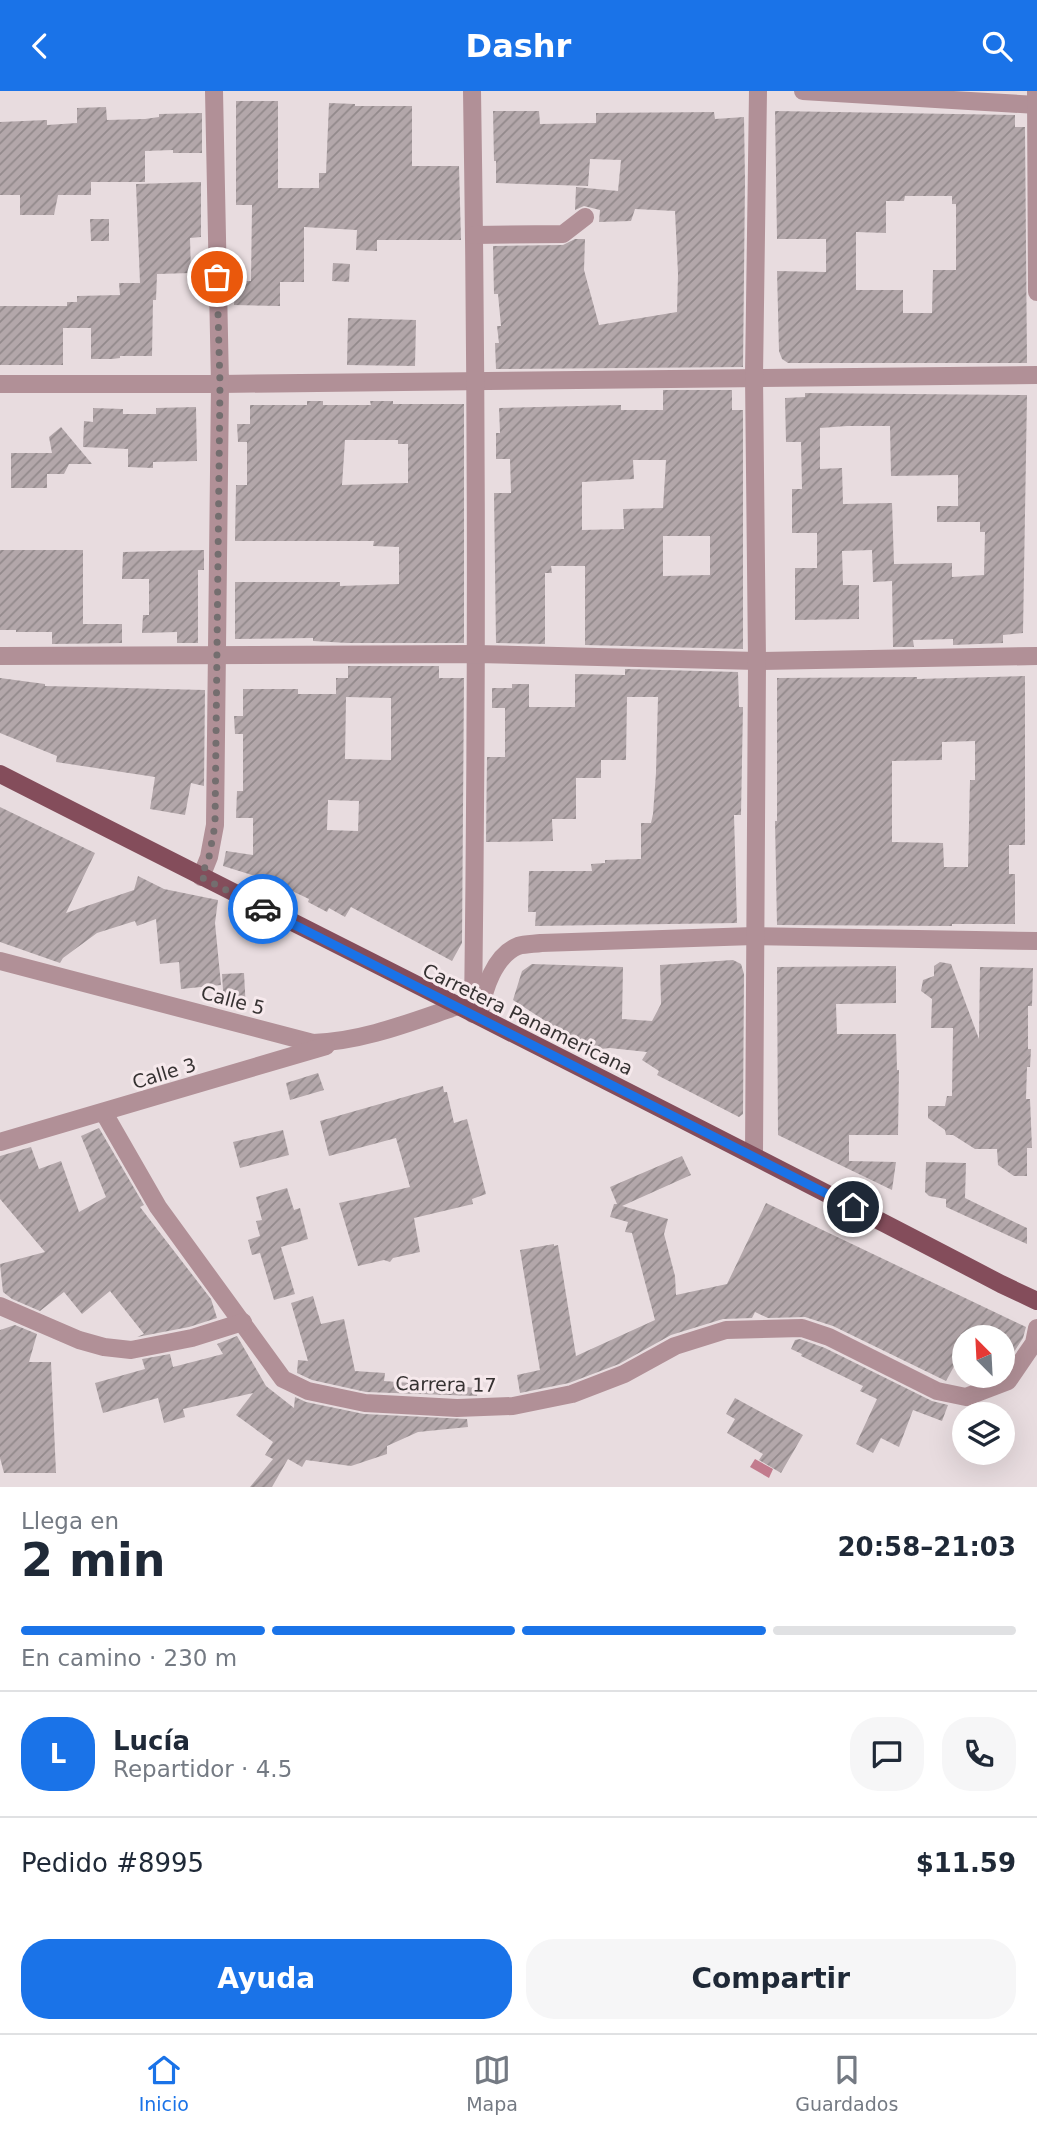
<!DOCTYPE html>
<html lang="es">
<head>
<meta charset="utf-8">
<style>
  :root { --surface:#fff; --page:#f6f6f7; --text:#1f2937; --muted:#747a83; --line:#e0e1e3; --accent:#1a73e8 }
  body { margin:0; font-family:"DejaVu Sans",sans-serif; background:var(--page); color:var(--text); height:100vh; display:flex; flex-direction:column; font-size:26px; white-space:nowrap }
  * { box-sizing:border-box; margin:0 }
  p { font-size:23px; color:var(--muted) }
  .icon { flex:none; width:38px; height:38px; fill:none; stroke:currentColor; stroke-width:2; stroke-linecap:round; stroke-linejoin:round }
  .map { position:relative; height:1396px; overflow:hidden }
  .panel { display:flex; flex-direction:column; background:var(--surface); flex:1 }
  .panel>* { flex:none }
  .needle { width:46px; rotate:336deg }
  .fabs { position:absolute; left:952px; top:1234px; display:grid; gap:14px }
  .fabs a { display:grid; place-items:center; width:63px; height:63px; border-radius:50%; background:var(--surface); box-shadow:0 7px 28px #0002; font-size:35px }
  .pin { position:absolute; display:grid; place-items:center; width:60px; height:60px; color:#fff; margin:-30px; border:4px solid #fff; border-radius:50%; box-shadow:0 2px 7px #0007 }
  .courier { position:absolute; display:grid; place-items:center; width:70px; height:70px; margin:-35px; border:5px solid #1a73e8; border-radius:50%; background:#fff; color:#222; box-shadow:0 2px 9px #0007 }
  .overview em { font-style:normal; font-weight:700 }
  .overview div { display:flex; flex-direction:column-reverse }
  .overview { display:flex; align-items:center; justify-content:space-between; height:119px; padding:0 21px }
  h1 { font-size:46px; font-weight:700; line-height:52px }
  .bar { display:grid; grid-template-columns:repeat(4,1fr); gap:10px 7px; align-content:center; height:84px; padding:0 21px }
  .bar i { height:9px; border-radius:5px; background:var(--line) }
  .bar .active { background:var(--accent) }
  .bar p { grid-column:span 4 }
  .line { display:flex; align-items:center; gap:18px; padding:0 21px; border-top:2px solid var(--line) }
  .line div { flex:1 }
  .round { display:grid; place-items:center; flex:none; width:74px; height:74px; border-radius:28px; background:var(--page) }
  .primary-button { display:flex; gap:14px; margin-top:auto; padding:14px 21px }
  .primary-button a { flex:1; height:80px; border-radius:28px; background:var(--accent); color:#fff; font-size:28px; font-weight:700; line-height:80px; text-align:center }
  .primary-button a+a { background:var(--page); color:var(--text) }
  header { display:flex; justify-content:space-between; align-items:center; height:91px; padding:0 21px; background:var(--accent); color:#fff; font-size:32px; font-weight:700 }
  .menu { display:flex; justify-content:space-around; align-items:center; height:98px; border-top:2px solid var(--line); background:var(--surface); font-size:19px; color:var(--muted) }
  .menu a { display:grid; justify-items:center; gap:4px }
  .menu .active { color:var(--accent) }
  .map>svg:first-child { display:block }
  .water { fill:#c27b8d }
  .building { fill:url(#building-hatch); fill-rule:evenodd }
  .lines { fill:none; stroke-linecap:round; stroke-linejoin:round }
  .street { stroke:#b19097; stroke-width:18 }
  .primary { stroke:#844d5b; stroke-width:18 }
  .done { stroke:#746e6f; stroke-width:7; stroke-dasharray:0 12.6 }
  .route { stroke:#1a73e8; stroke-width:9 }
  .labels { text-anchor:middle; dominant-baseline:central; stroke-width:6; stroke-linejoin:round; paint-order:stroke }
  .street-label { font-size:19px; fill:#363232; stroke:#f6e9ec }
</style>
</head>
<body>
<header><svg class="icon" aria-label="back" viewBox="0 0 24 24"><path d="M15 5l-7 7 7 7"/></svg>Dashr<svg class="icon" aria-label="search" viewBox="0 0 24 24"><circle cx="10" cy="10" r="6"/><path d="M15 15l6 6"/></svg></header>
<div class="map">
<svg width="1037" height="1396" viewBox="0 0 1037 1396">
  <defs>
    <pattern id="building-hatch" width="6" height="6" patternUnits="userSpaceOnUse" patternTransform="scale(1.75)"><rect width="6" height="6" fill="#b3a7aa"/><path d="M-1 1l2-2M0 6l6-6M5 7l2-2" fill="none" stroke="#92898b"/></pattern>
  </defs>
  <rect width="100%" height="100%" fill="#e8dcdf"/>
  <path class="water" d="M755 1368 773 1378 769 1387 750 1376Z"/>
  <g class="building">
    <path d="M236 10H278V97H319V82H326L329 12 355 13V15H412V75H459L461 149H377V160L356 159 357 139 304 136V191H280V215L234 214 235 190H251L252 114H236Z"/>
    <path d="M106 16 107 29 145 28 159 26V23L202 22V62H173V59L145 60V91H91V104H58L54 124H20V104H0V31L47 29V34L77 32V17Z"/>
    <path d="M493 20H539L540 33 596 32V22L714 21 715 28 744 26 745 90 743 276 496 278 495 252H499L497 235H501L498 203H494L493 155 563 154 575 148H585L584 179 599 234 677 221 678 183 675 120 635 118 631 130 599 131 600 119 584 115 575 119 576 96 618 100 621 69 590 68 588 95 496 92V70H494Z"/>
    <path d="M775 20 1015 24V36H1025L1027 272H788L782 268 779 260 777 180 826 181V148H777ZM905 105H952V113H956V179H933L932 222H903V199H856V141L886 142V110H904Z"/>
    <path d="M201 91V146L190 147 191 182 157 183 156 209H153L152 265H120V267L112 268H91V237H63V274H0V215H67V211H77V205L120 204 119 192H140L136 93Z"/>
    <path d="M90 128H109V150H91Z"/>
    <path d="M333 172 350 173 349 191 332 190Z"/>
    <path d="M348 227 416 229 415 275 347 274Z"/>
    <path d="M663 299H732V319H743V558L585 554V475H551L552 482H545V553L496 552 494 402H511L510 368H496V342H500L499 317 621 314V319H663ZM633 369H666L663 417 623 418 624 438 582 439V391L634 388ZM663 445H710V484L663 485Z"/>
    <path d="M805 302 1027 304 1023 542 1003 544V552L953 554V548L913 549 914 556H893L892 490 873 491 872 459 842 460 843 494H859V528L795 529V477H817V442H792V398H802L801 351H786L785 307 805 306ZM847 335H890L891 385 958 384V415H937V431H980V441H985L984 484 952 486V472L894 473 892 412 843 413 842 377 820 378V337Z"/>
    <path d="M307 310H323V314H371L370 310H393V313H464V552H348L313 550V547L235 548V491H340V495L399 493V456L373 455 374 450H235L236 394H247V351H238L237 333H250V314H307ZM345 349H398V353H408V392L342 394Z"/>
    <path d="M196 316 197 370 153 371V377L128 376V358L83 356 84 330 93 331V317L123 318V323H156V317Z"/>
    <path d="M61 336 92 373H69L64 383H47V397H11V362H52L49 346Z"/>
    <path d="M0 459H83V533H122V552L54 553H52V541H16V539H0Z"/>
    <path d="M204 459V479H198V552H177V541L142 542 143 524H149V488H122L123 461Z"/>
    <path d="M348 575H439V587H464L462 852 452 870 351 816 345 826 329 817 327 821 308 811 309 808 290 799 262 787 223 775 226 760 253 764V727H236L237 700H243V643H235L234 625H243V598H298V603H336V587H348ZM346 606 391 607V669L345 668ZM328 709 359 710 358 740 327 739Z"/>
    <path d="M625 578 738 581 739 616H743L741 724H734L737 832 535 835 536 821H528L529 780H592L591 773 605 772V769L641 768V732H651L653 723 656 682 658 606H627L626 669H601V687H576V728H552L553 750 486 751 487 666H505V617H492V597H512V593H529V616H575V583L625 584Z"/>
    <path d="M1025 585V754H1009V783H1015V833H952V835L777 834 775 730H777V587L917 586V588ZM975 650V689H970L968 776H944L943 752 892 751V670L942 669V651Z"/>
    <path d="M0 587 45 593V595L205 599 204 695 191 692 185 724 150 718 155 686 56 671 57 665 0 642Z"/>
    <path d="M0 716 95 762 66 822 134 799 138 785 164 798 218 809 215 832 221 894 181 898 179 871 160 873 156 828 137 835 135 830 97 842 63 867 60 872 0 851Z"/>
    <path d="M733 869 741 873 744 883 743 1023 739 1026 657 984 659 980 642 969 647 961 610 957 590 959 513 909 522 880 532 873 623 876 622 928 652 930 661 913 660 874Z"/>
    <path d="M940 871 951 873 979 948 980 876 1033 877 1032 915H1028V958H1031L1030 976H1027L1026 1008H1030L1032 1057H1027V1085H1014L998 1074 997 1058H975L953 1044H946L945 1039 928 1027V1015H945L947 1005H952L953 937H931L932 908 921 900 923 889 934 885V875Z"/>
    <path d="M896 875V912L836 913 837 943H896L897 979H899L898 1044H849V1070L896 1071 892 1099 778 1044 777 876Z"/>
    <path d="M244 882 246 919 224 914 222 883Z"/>
    <path d="M318 982 324 999 290 1009 286 992Z"/>
    <path d="M443 995 444 1001H447L454 1032 467 1028 486 1103 472 1108 473 1113 414 1127 420 1161 393 1167 390 1171 384 1169 358 1175 339 1112 410 1096 396 1047 329 1065 320 1030Z"/>
    <path d="M99 1037 144 1114 140 1116 211 1208 217 1227 189 1236 137 1246 144 1243 110 1200 82 1223 64 1201 40 1220 12 1208 3 1201 0 1173 45 1161 0 1108V1065L31 1056 39 1078 61 1070 79 1121 106 1106 81 1045Z"/>
    <path d="M283 1039 289 1064 240 1077 233 1051Z"/>
    <path d="M682 1065 691 1084 622 1115 668 1128 664 1143 675 1185 676 1204 727 1193 766 1112 1026 1236 1023 1247 1003 1278V1246H964V1257L946 1290 833 1235 805 1226 768 1227 755 1221 752 1227 723 1228 671 1244 619 1273 569 1292 520 1302 517 1284 540 1279 520 1159 554 1153V1155L558 1154 576 1265 655 1229 632 1142 625 1141 628 1131 610 1126 614 1113H617L610 1096Z"/>
    <path d="M926 1071 966 1072 965 1107 1027 1137V1153L946 1116V1108L929 1105 925 1101Z"/>
    <path d="M287 1097 294 1119 300 1117 308 1148 281 1156 295 1203 274 1209 260 1162 252 1164 248 1149 260 1145 256 1130 262 1129 256 1106Z"/>
    <path d="M313 1205 321 1233 344 1228 355 1280 385 1282 384 1290 478 1297 477 1305 366 1301 312 1289 297 1282 298 1269 308 1270 291 1212Z"/>
    <path d="M15 1234 37 1243 29 1271H51L56 1382H4L0 1367V1239Z"/>
    <path d="M237 1245 266 1295 294 1317 295 1306 306 1311 364 1323 467 1328 468 1336 418 1341 387 1355V1363L351 1375 306 1369 302 1376 288 1368 272 1396H250L273 1368 265 1364 273 1351 236 1324 253 1302 183 1318 185 1326 164 1332 158 1307 103 1322 95 1292 145 1278 142 1268 170 1263 173 1276 223 1263 217 1253Z"/>
    <path d="M800 1248 825 1257 932 1310 948 1314 942 1330 913 1319 899 1356 881 1347 873 1362 856 1353 877 1308 860 1300 863 1295 801 1265 802 1263 791 1258 795 1249Z"/>
    <path d="M735 1307 803 1344 781 1382 759 1369 763 1363 727 1342 735 1328 726 1323Z"/>
  </g>
  <g class="lines">
    <g class="street">
      <path d="M214 0 220 293 1037 284"/>
      <path d="M472 0C477 308 477 615 473 923"/>
      <path d="M803 0 1037 14"/>
      <path d="M1036 0 1037 201"/>
      <path d="M474 144 563 143 585 126"/>
      <path d="M0 293H220L215 734 209 766 201 786"/>
      <path d="M0 565 477 563 757 570 1037 565"/>
      <path d="M0 870 313 952C363 950 408 932 455 916"/>
      <path d="M480 921C484 898 494 865 518 855 525 853 534 853 541 852L754 845 1037 850"/>
      <path d="M104 1022 158 1116 283 1288 308 1300 365 1312 457 1317 513 1315 572 1303 624 1283 675 1255 726 1239 802 1237 829 1246 937 1300 966 1306 1008 1290 1034 1252 1037 1237"/>
      <path d="M0 1051 326 955"/>
      <path d="M754 1064 757 570 754 285 758 0"/>
      <path d="M0 1215 79 1249 104 1256 131 1259 192 1247 243 1231"/>
    </g>
    <path class="primary" d="M0 683C334 853 669 1019 1001 1193L1037 1210"/>
  </g>
  <g class="lines">
    <path class="done" d="M217 186 220 293 215 734 209 766 201 786 263 818"/>
    <path class="route" d="M263 818 853 1116"/>
  </g>
  <g class="labels">
    <g class="street-label">
      <text transform="translate(233 909) rotate(15)">Calle 5</text>
      <text transform="translate(528 928) rotate(26)">Carretera Panamericana</text>
      <text transform="translate(164 982) rotate(-17)">Calle 3</text>
      <text transform="translate(446 1293) rotate(1)">Carrera 17</text>
    </g>
  </g>
</svg>
<div class="fabs">
<a><svg class="needle" viewBox="-14 -14 28 28"><path d="M0-13l5 13h-10z" fill="#e53935"/><path d="M0 13l5-13h-10z" fill="#747a83"/></svg></a>
<a><svg class="icon" aria-label="layers" viewBox="0 0 24 24"><path d="M12 4l9 5-9 5-9-5zM3 14l9 5 9-5"/></svg></a>
</div>
<div class="pin" style="left:217px;top:186px;background:#ea580c"><svg class="icon" aria-label="bag" viewBox="0 0 24 24"><path d="M5 8h14l-1 12H6zM9 8a3 3 0 0 1 6 0"/></svg></div>
<div class="pin" style="left:853px;top:1116px;background:#1f2937"><svg class="icon" aria-label="home" viewBox="0 0 24 24"><path d="M3 11l9-7 9 7M6 9v11h12V9"/></svg></div>
<div class="courier" style="left:263px;top:818px"><svg class="icon" aria-label="car" viewBox="0 0 24 24"><path d="M5 17H2v-5l4-1 3-4h7l3 4 3 1v5h-3M9 17h6M6 11h13"/><circle cx="7" cy="17" r="2"/><circle cx="17" cy="17" r="2"/></svg></div>
</div>
<section class="panel">
<div class="overview"><div><h1>2 min</h1><p>Llega en</p></div><em>20:58–21:03</em></div>
<div class="bar"><i class="active"></i><i class="active"></i><i class="active"></i><i></i><p>En camino · 230 m</p></div>
<div class="line" style="height:126px"><b class="round" style="background:var(--accent);color:#fff">L</b><div><b>Lucía</b><p>Repartidor · 4.5</p></div><a class="round"><svg class="icon" aria-label="chat" viewBox="0 0 24 24"><path d="M4 5h16v11H9l-5 4z"/></svg></a><a class="round"><svg class="icon" aria-label="phone" viewBox="0 0 24 24"><path d="M5 4h4l2 5-3 2q2 4 5 5l2-3 5 2v4C11 20 4 13 5 4z"/></svg></a></div>
<div class="line" style="height:91px"><div>Pedido #8995</div><b>$11.59</b></div>
<div class="primary-button"><a>Ayuda</a><a>Compartir</a></div>
</section>
<nav class="menu">
<a class="active"><svg class="icon" aria-label="home" viewBox="0 0 24 24"><path d="M3 11l9-7 9 7M6 9v11h12V9"/></svg>Inicio</a>
<a><svg class="icon" aria-label="map" viewBox="0 0 24 24"><path d="M3 6l6-2 6 2 6-2v14l-6 2-6-2-6 2zM9 4v14M15 6v14"/></svg>Mapa</a>
<a><svg class="icon" aria-label="saved" viewBox="0 0 24 24"><path d="M7 4h10v16l-5-4-5 4z"/></svg>Guardados</a>
</nav>
</body>
</html>
